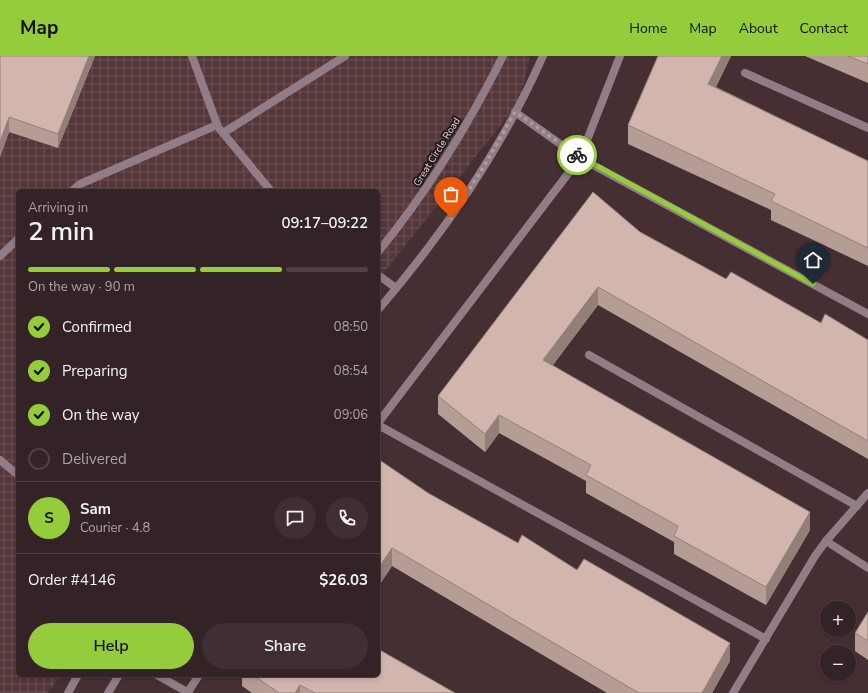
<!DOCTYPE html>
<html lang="en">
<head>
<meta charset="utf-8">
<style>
  :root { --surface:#342326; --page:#3f2f32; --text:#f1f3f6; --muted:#a9a4a7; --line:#4e4043; --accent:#94cc3c }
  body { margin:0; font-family:"Nunito Sans",sans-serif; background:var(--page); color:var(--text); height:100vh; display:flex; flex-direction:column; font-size:15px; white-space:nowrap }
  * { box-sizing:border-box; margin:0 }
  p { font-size:13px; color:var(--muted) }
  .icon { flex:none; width:22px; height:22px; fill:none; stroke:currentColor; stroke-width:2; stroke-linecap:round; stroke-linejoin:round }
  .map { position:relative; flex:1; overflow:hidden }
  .side { position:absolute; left:16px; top:133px; width:364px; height:488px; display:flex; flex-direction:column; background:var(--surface); border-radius:6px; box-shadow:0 2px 6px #0003,0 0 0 1px var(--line) }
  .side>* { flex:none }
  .tools { position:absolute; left:820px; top:545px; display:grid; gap:8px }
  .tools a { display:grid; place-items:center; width:36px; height:36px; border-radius:50%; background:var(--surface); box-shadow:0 2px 6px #0003,0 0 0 1px var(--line); font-size:20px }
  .pin { position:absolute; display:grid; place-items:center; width:34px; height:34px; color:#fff; margin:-41px -17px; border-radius:50% 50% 50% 0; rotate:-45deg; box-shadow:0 0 4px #0007 }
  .pin .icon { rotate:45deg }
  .courier { position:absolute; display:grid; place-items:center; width:40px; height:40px; margin:-20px; border:3px solid #94cc3c; border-radius:50%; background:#fff; color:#222; box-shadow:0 1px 5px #0007 }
  .head em { font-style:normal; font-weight:600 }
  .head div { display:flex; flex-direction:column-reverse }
  .head { display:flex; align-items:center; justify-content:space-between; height:68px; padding:0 12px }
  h1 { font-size:26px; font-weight:600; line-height:30px }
  .bar { display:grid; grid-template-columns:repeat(4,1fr); gap:6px 4px; align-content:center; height:48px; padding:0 12px }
  .bar i { height:5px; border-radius:3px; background:var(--line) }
  .bar .active { background:var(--accent) }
  .bar p { grid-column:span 4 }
  .line { display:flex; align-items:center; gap:10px; padding:0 12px; border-top:1px solid var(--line) }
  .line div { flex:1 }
  .round { display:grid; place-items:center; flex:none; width:42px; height:42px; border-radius:21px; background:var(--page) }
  ol { padding:0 12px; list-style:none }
  li { display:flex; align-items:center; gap:12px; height:44px }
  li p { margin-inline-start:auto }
  li .icon { padding:4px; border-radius:50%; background:var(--accent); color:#111; stroke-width:4 }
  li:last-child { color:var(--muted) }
  li i { width:22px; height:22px; border:2px solid var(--line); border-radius:50% }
  .button { display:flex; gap:8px; margin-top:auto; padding:8px 12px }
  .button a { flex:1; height:46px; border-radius:24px; background:var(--accent); color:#111; font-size:16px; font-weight:600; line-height:46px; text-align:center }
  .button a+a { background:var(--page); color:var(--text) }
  header { display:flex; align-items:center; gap:24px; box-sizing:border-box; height:56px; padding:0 20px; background:var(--accent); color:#111 }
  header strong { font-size:19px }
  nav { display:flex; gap:22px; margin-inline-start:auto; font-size:14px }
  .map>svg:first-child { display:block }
  .industrial { fill:url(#industrial-grid) }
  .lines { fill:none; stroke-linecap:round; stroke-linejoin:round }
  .service { stroke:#927d86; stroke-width:8 }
  .tertiary { stroke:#927d86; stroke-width:8 }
  .wall { fill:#b59d96 }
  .shaded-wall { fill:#937f7a }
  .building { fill:#d2b6ae; stroke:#937f7a }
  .done { stroke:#ad9c9d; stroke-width:4; stroke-dasharray:0 7.2 }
  .route { stroke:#94cc3c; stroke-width:5 }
  .labels { text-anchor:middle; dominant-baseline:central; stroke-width:4; stroke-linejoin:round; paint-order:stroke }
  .street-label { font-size:10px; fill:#e5d6d7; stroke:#251a1c }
</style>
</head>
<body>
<header>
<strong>Map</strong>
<nav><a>Home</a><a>Map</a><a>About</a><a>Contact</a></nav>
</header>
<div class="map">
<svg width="868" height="637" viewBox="0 0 868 637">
  <defs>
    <pattern id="industrial-grid" width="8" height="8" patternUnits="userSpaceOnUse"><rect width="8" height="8" fill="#55373a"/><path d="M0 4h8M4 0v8" fill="none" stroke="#6d5356"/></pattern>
  </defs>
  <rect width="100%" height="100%" fill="#462f32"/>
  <path class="industrial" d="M0 0H530L520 45 378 224V135H18V619H62L47 637H0Z"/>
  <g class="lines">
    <g class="service">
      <path d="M192 0 218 71 271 135"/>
      <path d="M620 0 580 102 868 258"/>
      <path d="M745 17 868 72"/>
      <path d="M223 77 345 0"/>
      <path d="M72 135 80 128 217 69"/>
      <path d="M0 200 18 183"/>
      <path d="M378 219 396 232"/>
      <path d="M589 299 857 450"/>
      <path d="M378 367 580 102 515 56"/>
      <path d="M378 369 766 583"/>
      <path d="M0 404 18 419"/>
      <path d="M868 437 826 485 868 512"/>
      <path d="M157 619 189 637"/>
      <path d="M188 636 199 619"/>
      <path d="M733 637 815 500 826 485"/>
    </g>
    <g class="tertiary">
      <path d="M378 196C428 135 468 70 503 0"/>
      <path d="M378 254C444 177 502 93 543 0"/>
      <path d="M68 637 78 619"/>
      <path d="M108 637 119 619"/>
    </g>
  </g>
  <g class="wall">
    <path d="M0 0H95L58 92 9 76 0 101Z"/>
    <path d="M731 0 716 31 868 105V210L771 164V154L628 88V69Z"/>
    <path d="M805 0H868V27Z"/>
    <path d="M640 176 726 223 821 267 868 284V403L598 249 553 309 810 474 766 549 674 498V486L586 437V425L499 377 485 396 438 358V340Z"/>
    <path d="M378 403 428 437 518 487 577 514 730 605 712 637H607L392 510 378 531Z"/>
    <path d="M868 556V604L855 595V577Z"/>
    <path d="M242 619H378L455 637H252L242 630Z"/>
  </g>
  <g class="shaded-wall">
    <path d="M89 0H95L58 92V78Z"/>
    <path d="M722 0H731L708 46V28Z"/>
    <path d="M9 61V76L0 101V86Z"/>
    <path d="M598 231V249L543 322V304Z"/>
    <path d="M499 359V377L485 396V378Z"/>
    <path d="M810 456V474L766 549V531Z"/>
    <path d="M392 492V510L378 531V513Z"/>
    <path d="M730 587V605L712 637H702Z"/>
    <path d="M300 629V637H295Z"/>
  </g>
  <g class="building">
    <path d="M0 0H89L58 78 9 61 0 86Z"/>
    <path d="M658 0H722L708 28 868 105V192L771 145 775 138 628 69Z"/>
    <path d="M848 0H868V8Z"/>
    <path d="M593 136 640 176 726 223 731 216 821 267 825 258 868 284V385L598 231 543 304 810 456 766 531 674 480 678 470 586 419 591 409 499 359 485 378 438 340Z"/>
    <path d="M378 403 428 437 518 487 522 479 577 514 584 503 730 587 702 637H639L392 492 378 513Z"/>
    <path d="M868 556V585L855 577Z"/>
    <path d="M378 593 455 637H315L300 629 295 637H279L253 619H378Z"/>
  </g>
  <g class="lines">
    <path class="done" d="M451 162 483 112 515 56 577 99"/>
    <path class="route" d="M577 99 813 228"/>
  </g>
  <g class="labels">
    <g class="street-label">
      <text transform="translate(437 96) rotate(-58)">Great Circle Road</text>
    </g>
  </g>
</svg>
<div class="tools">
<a>+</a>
<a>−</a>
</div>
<div class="pin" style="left:451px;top:162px;background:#ea580c"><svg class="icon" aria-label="bag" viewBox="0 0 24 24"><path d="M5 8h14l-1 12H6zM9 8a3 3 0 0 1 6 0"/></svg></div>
<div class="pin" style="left:813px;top:228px;background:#1f2937"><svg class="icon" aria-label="home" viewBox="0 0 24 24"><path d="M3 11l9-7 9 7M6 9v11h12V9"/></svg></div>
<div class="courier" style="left:577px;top:99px"><svg class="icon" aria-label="bike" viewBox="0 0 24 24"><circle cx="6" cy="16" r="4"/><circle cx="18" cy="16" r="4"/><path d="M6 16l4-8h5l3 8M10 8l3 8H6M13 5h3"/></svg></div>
<section class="side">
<div class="head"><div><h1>2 min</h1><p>Arriving in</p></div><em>09:17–09:22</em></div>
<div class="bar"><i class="active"></i><i class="active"></i><i class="active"></i><i></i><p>On the way · 90 m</p></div>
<ol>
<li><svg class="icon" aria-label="check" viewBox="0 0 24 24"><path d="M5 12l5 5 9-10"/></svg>Confirmed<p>08:50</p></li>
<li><svg class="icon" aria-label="check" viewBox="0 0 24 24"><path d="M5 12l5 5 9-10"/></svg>Preparing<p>08:54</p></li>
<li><svg class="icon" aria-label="check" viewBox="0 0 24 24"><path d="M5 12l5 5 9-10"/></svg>On the way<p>09:06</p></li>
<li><i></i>Delivered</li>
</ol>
<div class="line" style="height:72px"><b class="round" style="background:var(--accent);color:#111">S</b><div><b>Sam</b><p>Courier · 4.8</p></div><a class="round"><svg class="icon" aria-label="chat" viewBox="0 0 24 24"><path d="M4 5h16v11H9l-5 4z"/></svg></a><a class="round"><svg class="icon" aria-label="phone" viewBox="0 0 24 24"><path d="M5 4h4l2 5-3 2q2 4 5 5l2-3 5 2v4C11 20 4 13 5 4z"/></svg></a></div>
<div class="line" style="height:52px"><div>Order #4146</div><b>$26.03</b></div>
<div class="button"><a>Help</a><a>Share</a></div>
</section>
</div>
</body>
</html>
